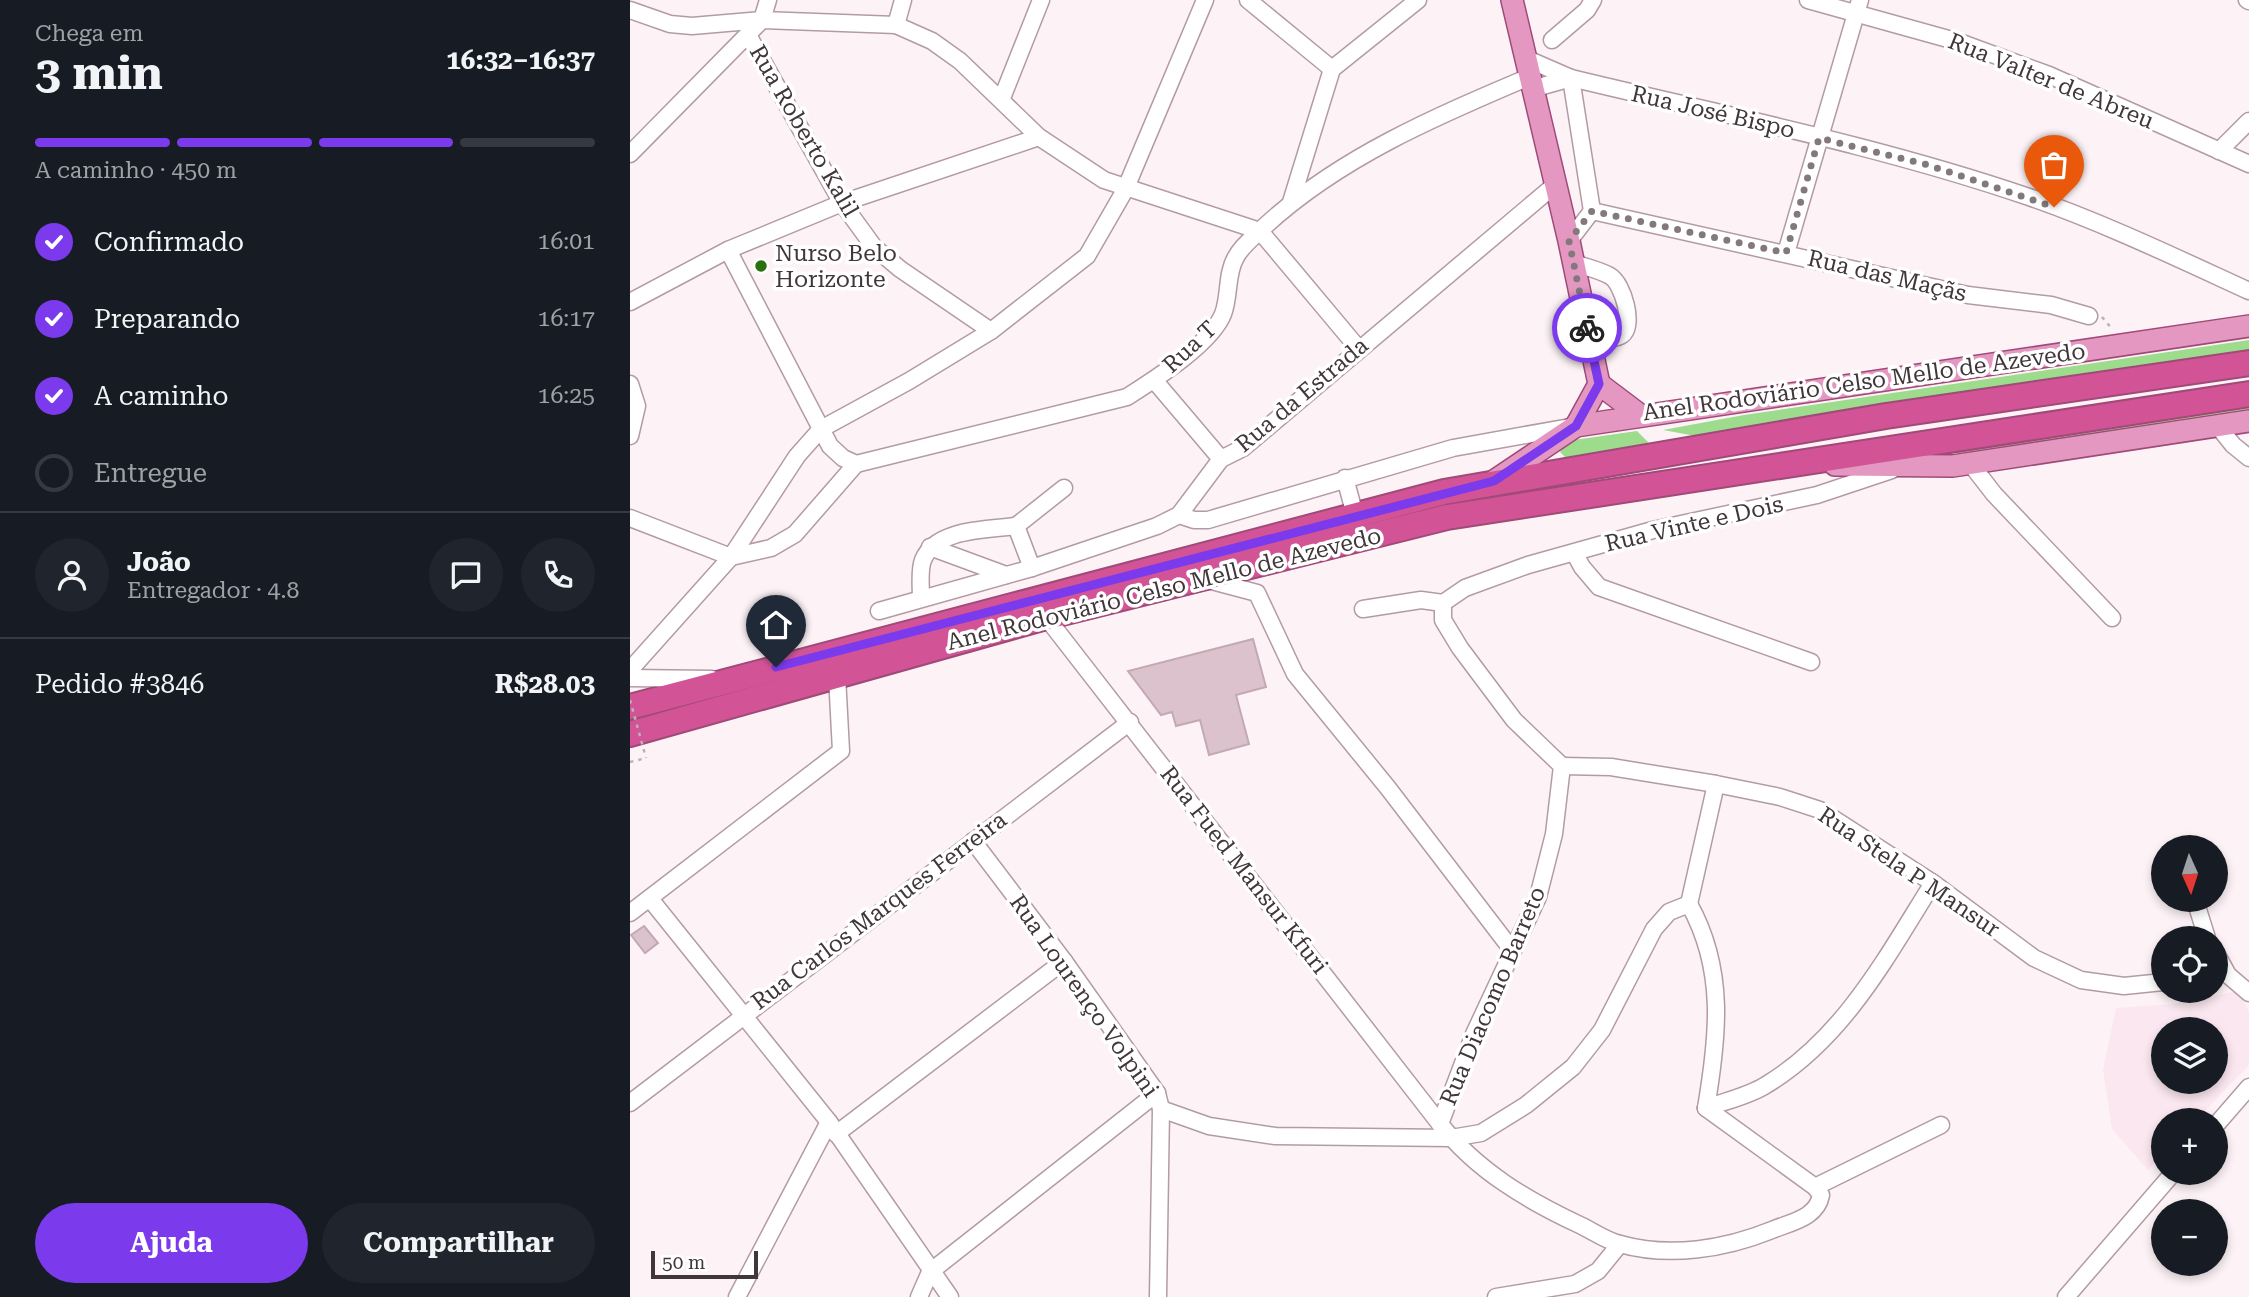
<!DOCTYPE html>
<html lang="pt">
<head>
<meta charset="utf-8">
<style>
  :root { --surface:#171b24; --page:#20242c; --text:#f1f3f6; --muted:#9ea1a6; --line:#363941; --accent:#7c3aed }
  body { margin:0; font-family:"Roboto Serif",serif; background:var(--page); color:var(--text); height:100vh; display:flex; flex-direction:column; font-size:26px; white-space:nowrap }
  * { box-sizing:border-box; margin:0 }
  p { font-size:23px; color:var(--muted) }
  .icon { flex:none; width:38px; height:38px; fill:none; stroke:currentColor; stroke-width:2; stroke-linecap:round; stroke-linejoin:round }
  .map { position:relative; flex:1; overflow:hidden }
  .panel { display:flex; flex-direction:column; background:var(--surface); width:630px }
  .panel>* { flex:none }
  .needle { width:46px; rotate:177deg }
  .buttons { position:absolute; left:1521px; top:835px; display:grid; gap:14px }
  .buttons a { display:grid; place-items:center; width:77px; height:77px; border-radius:50%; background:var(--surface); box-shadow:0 4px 10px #0003; font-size:35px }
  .scale { position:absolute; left:21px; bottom:18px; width:107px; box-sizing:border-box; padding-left:7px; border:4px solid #41373b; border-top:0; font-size:19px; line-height:24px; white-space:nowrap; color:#41373b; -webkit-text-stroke:5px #fff; paint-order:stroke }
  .pin { position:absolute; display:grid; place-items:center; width:60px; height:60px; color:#fff; margin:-72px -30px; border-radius:50% 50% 50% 0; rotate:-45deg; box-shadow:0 0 7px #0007 }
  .pin .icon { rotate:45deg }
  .courier { position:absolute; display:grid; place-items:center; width:70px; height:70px; margin:-35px; border:5px solid #7c3aed; border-radius:50%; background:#fff; color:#222; box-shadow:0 2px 9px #0007 }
  .head em { font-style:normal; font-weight:700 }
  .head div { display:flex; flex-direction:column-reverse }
  .head { display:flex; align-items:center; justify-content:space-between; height:119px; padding:0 35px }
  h1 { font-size:46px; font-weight:700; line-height:52px }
  .bar { display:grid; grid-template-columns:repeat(4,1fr); gap:10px 7px; align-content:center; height:84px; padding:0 35px }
  .bar i { height:9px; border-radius:5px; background:var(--line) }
  .bar .on { background:var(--accent) }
  .bar p { grid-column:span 4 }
  .line { display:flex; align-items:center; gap:18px; padding:0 35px; border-top:2px solid var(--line) }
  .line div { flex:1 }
  .round { display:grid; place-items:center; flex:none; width:74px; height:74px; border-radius:37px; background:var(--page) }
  ol { padding:0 35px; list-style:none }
  li { display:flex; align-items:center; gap:21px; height:77px }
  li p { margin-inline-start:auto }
  li .icon { padding:7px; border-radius:50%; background:var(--accent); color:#fff; stroke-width:4 }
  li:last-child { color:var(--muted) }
  li i { width:38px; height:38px; border:4px solid var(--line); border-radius:50% }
  .action { display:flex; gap:14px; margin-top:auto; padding:14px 35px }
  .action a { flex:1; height:80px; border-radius:42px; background:var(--accent); color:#fff; font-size:28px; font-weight:700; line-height:80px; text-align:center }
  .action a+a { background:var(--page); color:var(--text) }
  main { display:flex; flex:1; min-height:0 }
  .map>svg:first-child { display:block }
  .built { fill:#fbe7ef; fill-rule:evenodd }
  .green { fill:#9ddb8d }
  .building { fill:#dbc2cd; stroke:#c2a9b4; stroke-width:2 }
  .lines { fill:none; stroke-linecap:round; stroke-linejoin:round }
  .minor-casing { stroke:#b39ba5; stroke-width:19 }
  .major-casing { stroke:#9f4a77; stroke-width:24 }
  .highway-casing { stroke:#9f4a77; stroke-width:28 }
  .path { stroke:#bcb2b6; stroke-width:2.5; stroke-dasharray:3.5 5; stroke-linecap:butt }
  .minor { stroke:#fff; stroke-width:16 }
  .major { stroke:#e498c1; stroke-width:21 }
  .highway { stroke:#d25497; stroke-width:24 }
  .path-bridge { stroke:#bcb2b6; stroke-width:2.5; stroke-dasharray:3.5 5; stroke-linecap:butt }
  .done { stroke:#83797d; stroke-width:7; stroke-dasharray:0 12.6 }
  .route { stroke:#7c3aed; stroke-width:9 }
  .poi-dot { fill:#2a700e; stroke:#fff; stroke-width:2.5 }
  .labels { text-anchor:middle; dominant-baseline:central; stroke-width:7; stroke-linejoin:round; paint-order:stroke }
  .street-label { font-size:23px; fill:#41373b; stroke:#fff }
  .poi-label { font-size:23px; fill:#41373b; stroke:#fff; text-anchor:start }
</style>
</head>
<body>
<main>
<section class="panel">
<div class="head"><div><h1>3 min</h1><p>Chega em</p></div><em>16:32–16:37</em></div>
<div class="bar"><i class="on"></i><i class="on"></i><i class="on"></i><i></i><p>A caminho · 450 m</p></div>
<ol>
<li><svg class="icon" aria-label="check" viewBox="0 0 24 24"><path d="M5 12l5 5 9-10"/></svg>Confirmado<p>16:01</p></li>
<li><svg class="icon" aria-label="check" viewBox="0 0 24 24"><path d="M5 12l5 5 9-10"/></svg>Preparando<p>16:17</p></li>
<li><svg class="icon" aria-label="check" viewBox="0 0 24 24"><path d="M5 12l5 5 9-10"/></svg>A caminho<p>16:25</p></li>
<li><i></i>Entregue</li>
</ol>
<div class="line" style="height:126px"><a class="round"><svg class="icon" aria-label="person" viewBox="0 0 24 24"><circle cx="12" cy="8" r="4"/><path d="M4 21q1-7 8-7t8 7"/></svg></a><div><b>João</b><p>Entregador · 4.8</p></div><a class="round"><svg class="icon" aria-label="chat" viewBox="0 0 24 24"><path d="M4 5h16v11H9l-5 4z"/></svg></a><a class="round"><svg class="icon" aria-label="phone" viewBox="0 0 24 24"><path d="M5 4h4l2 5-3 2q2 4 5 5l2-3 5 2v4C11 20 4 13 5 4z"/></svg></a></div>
<div class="line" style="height:91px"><div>Pedido #3846</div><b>R$28.03</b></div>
<div class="action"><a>Ajuda</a><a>Compartilhar</a></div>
</section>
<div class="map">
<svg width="1619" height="1297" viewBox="0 0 1619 1297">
  <rect width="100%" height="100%" fill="#fdf3f7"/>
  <path class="built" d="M1608 991 1619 1012V1065L1566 1120H1533V1154L1518 1170 1482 1129 1473 1070 1486 1008 1543 1004ZM1533 1029H1586V1082H1533Z"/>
  <g class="green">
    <path d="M1619 340V355L1071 437 1033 430 1114 415Z"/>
    <path d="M1619 407V416L1338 453 1299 454Z"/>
    <path d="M1007 431 1020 444 937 459 930 452 937 441Z"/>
  </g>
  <g class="building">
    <path d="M623 639 636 687 606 695 619 744 579 755 570 720 546 726 542 712 531 715 498 671Z"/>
    <path d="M14 926 28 943 15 953 1 935Z"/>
  </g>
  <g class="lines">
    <g class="minor-casing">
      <g id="minor">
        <path d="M618 0 702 69"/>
        <path d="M1178 0 1329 42 1419 75 1619 164"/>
        <path d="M1617 0 1619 1"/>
        <path d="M0 10 40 24 62 26 132 20 266 25 302 41 330 61 409 137 474 180 630 231 728 348"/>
        <path d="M266 25 273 0"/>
        <path d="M118 35 212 203 244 247 270 269 361 331"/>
        <path d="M922 40 957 10 963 0"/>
        <path d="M895 58 941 78C1094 115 1250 146 1399 197 1474 223 1547 258 1619 291"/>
        <path d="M941 78 962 211"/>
        <path d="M902 89 941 78"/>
        <path d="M372 98 411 0"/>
        <path d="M1589 151 1619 121"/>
        <path d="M0 154 132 20 138 0"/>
        <path d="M661 202 702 69 788 0"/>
        <path d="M939 241 962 211 1338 295 1421 305 1459 316"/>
        <path d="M98 250 200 446 213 458 226 464 497 397C525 379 581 344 593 314 600 296 596 273 606 257 612 245 626 235 635 226 710 157 807 116 899 77"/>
        <path d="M1156 253 1230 0"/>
        <path d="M944 263C955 267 970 270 980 276 993 283 1005 326 992 335 985 340 968 339 959 339"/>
        <path d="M0 302 98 250 212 203 409 137"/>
        <path d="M524 380 591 459"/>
        <path d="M0 384 7 406 0 436"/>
        <path d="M1587 425 1603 445 1619 458"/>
        <path d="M1340 463 1364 494 1482 618"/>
        <path d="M715 478 725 515"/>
        <path d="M549 515 564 520H578L823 448 940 427"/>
        <path d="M0 518 101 557 141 548 165 534 226 464"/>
        <path d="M386 526 434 488"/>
        <path d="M386 526 402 568"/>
        <path d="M300 547 376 575"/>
        <path d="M945 554 952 567 969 587 1181 662"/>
        <path d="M578 580 627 593 665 674 758 788 882 950"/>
        <path d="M291 598C291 586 289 570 293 560 306 528 358 530 386 526"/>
        <path d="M813 603 835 588 898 565 1023 530 1187 495 1262 470"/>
        <path d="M813 603V620L830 648 884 720 932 766"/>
        <path d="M733 609 791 600 813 603"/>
        <path d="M249 611 402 568 527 526 549 515 591 459 613 448 926 184"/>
        <path d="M416 617 810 1124"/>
        <path d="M0 670 101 557 167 456 191 429 279 381 361 331 457 256 495 190 575 0"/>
        <path d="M0 678 82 679"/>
        <path d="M932 766 924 834 908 897 844 1034 810 1124C847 1171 898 1201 952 1226 964 1232 977 1241 990 1244 1040 1258 1095 1249 1142 1230 1161 1222 1187 1218 1191 1195L1185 1187 1076 1108"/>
        <path d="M932 766 981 767 1086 784 1150 797 1190 810 1303 883 1404 958 1451 980 1494 986 1533 982"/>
        <path d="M343 841 434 961 527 1093 531 1109 528 1297"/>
        <path d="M21 900 199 1122 320 1297"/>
        <path d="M1565 900 1577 938"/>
        <path d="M1059 904 1086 784"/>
        <path d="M0 913 211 751 207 676"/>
        <path d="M1586 953 1598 975 1619 993"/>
        <path d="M0 1103 500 722"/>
        <path d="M1076 1108C1095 1101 1119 1096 1136 1085 1214 1038 1257 956 1303 883"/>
        <path d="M531 1109 579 1126 645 1136 821 1138 851 1133 896 1105 943 1067 972 1030 1024 929 1039 912 1059 904C1096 970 1088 1037 1076 1108"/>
        <path d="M1586 1125 1619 1087"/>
        <path d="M206 1134 434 961"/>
        <path d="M1185 1187 1311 1125"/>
        <path d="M107 1297 199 1122"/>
        <path d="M289 1297 300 1272 527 1093"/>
        <path d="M866 1297 945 1284 968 1271 990 1244"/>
        <path d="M1436 1297 1544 1172"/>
      </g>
    </g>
    <g class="major-casing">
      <g id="major">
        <path d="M882 0 939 241 969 384 946 426"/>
        <path d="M969 384 1010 415"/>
        <path d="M1205 465 1323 466 1619 421"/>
        <path d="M864 481 946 426 1619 326"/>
      </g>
    </g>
    <g class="highway-casing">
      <g id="highway">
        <path d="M0 707 814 492 1256 416 1619 363"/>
        <path d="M0 734 416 617 817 517 1619 394"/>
      </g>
    </g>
    <g class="path">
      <path d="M1472 317 1483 330"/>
      <path d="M0 762 16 758"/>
    </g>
    <use href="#minor" class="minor"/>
    <use href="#major" class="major"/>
    <use href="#highway" class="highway"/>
    <path class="path-bridge" d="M0 700 16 758"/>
  </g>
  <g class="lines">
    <path class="done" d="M957 328 939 241 962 211 1156 253 1189 138 1298 165 1424 207"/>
    <path class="route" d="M146 667 864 481 946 426 969 384 957 328"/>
  </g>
  <circle class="poi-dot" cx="131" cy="266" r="7"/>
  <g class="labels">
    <g class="street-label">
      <text transform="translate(1421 81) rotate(22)">Rua Valter de Abreu</text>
      <text transform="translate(1083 112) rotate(13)">Rua José Bispo</text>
      <text transform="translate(174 131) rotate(60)">Rua Roberto Kalil</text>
      <text transform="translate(1257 276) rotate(13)">Rua das Maçãs</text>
      <text transform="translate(560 347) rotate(-43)">Rua T</text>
      <text transform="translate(1234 382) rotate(-8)">Anel Rodoviário Celso Mello de Azevedo</text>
      <text transform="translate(672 395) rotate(-40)">Rua da Estrada</text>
      <text transform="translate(1064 524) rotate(-13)">Rua Vinte e Dois</text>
      <text transform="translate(534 589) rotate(-14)">Anel Rodoviário Celso Mello de Azevedo</text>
      <text transform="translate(614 870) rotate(52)">Rua Fued Mansur Kfuri</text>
      <text transform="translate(1279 872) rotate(34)">Rua Stela P Mansur</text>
      <text transform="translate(249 911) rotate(-37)">Rua Carlos Marques Ferreira</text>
      <text transform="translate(454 996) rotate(55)">Rua Lourenço Volpini</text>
      <text transform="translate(863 996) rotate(-67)">Rua Diacomo Barreto</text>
    </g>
    <g class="poi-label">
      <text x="145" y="253">Nurso Belo<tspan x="145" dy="26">Horizonte</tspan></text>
    </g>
  </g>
</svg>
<div class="buttons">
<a><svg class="needle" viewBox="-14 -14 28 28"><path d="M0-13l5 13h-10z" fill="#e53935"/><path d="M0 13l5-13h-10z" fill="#9ea1a6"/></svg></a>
<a><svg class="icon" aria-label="locate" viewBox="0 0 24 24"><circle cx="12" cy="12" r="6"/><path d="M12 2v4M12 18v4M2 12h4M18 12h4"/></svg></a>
<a><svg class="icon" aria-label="layers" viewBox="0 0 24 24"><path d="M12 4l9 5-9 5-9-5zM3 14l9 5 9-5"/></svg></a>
<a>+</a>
<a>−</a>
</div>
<div class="scale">50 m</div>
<div class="pin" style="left:1424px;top:207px;background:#ea580c"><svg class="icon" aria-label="bag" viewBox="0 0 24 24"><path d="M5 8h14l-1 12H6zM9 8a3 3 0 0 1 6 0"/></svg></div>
<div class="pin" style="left:146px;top:667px;background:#1f2937"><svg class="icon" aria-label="home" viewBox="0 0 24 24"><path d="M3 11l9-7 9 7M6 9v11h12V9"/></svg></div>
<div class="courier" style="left:957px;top:328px"><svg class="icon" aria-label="bike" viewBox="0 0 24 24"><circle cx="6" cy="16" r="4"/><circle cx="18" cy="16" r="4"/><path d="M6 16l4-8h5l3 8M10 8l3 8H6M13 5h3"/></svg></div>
</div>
</main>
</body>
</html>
